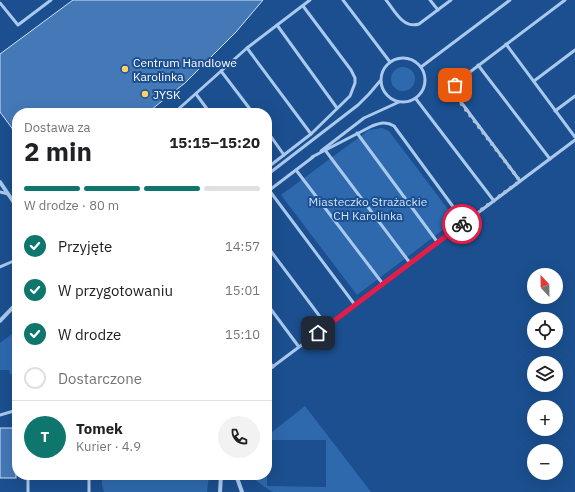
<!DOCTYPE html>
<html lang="pl">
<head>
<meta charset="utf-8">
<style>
  :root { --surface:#fff; --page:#f2f2f2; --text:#202124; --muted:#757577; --line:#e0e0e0; --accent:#0f766e }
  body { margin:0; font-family:"IBM Plex Sans",sans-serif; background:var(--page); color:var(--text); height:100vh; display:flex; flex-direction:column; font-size:15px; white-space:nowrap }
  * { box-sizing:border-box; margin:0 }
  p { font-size:13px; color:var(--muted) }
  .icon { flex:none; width:22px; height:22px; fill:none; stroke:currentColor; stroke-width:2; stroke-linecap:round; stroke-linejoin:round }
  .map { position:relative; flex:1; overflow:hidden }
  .details { position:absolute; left:12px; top:108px; width:260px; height:372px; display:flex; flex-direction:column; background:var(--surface); border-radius:16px; box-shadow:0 4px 16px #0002 }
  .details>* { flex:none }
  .needle { width:26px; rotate:338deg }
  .fabs { position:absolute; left:527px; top:268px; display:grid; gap:8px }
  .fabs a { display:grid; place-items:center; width:36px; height:36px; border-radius:50%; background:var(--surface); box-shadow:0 4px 16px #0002; font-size:20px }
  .pin { position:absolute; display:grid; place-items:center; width:34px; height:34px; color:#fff; margin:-17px; border-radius:8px; box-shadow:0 2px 6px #0006 }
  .courier { position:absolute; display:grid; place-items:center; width:40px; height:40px; margin:-20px; border:3px solid #e11d48; border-radius:50%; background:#fff; color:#222; box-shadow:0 1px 5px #0007 }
  .headline em { font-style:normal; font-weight:800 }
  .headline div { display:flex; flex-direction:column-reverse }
  .headline { display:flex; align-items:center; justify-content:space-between; height:68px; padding:0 12px }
  h1 { font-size:26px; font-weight:800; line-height:30px }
  .bar { display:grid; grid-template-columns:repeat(4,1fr); gap:6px 4px; align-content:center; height:48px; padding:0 12px }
  .bar i { height:5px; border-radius:3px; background:var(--line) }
  .bar .on { background:var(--accent) }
  .bar p { grid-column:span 4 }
  .line { display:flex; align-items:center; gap:10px; padding:0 12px; border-top:1px solid var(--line) }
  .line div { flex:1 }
  .round { display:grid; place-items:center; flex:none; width:42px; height:42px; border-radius:21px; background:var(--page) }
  ol { padding:0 12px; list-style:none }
  li { display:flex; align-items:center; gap:12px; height:44px }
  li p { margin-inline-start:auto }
  li .icon { padding:4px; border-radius:50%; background:var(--accent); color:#fff; stroke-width:4 }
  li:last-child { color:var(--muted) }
  li i { width:22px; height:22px; border:2px solid var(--line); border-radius:50% }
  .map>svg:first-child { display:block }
  .green { fill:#2e69ad }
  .building { fill:#4478b7; stroke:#cfe3fa }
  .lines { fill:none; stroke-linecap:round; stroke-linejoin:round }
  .lane { stroke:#a9c9ee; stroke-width:3 }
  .street { stroke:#a9c9ee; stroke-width:4 }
  .done { stroke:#afc1d8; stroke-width:4; stroke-dasharray:0 7.2 }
  .route { stroke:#e11d48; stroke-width:5 }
  .poi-dot { fill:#ffd166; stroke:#1b4f8f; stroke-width:1.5 }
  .labels { text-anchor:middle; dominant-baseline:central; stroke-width:4; stroke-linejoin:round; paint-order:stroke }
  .poi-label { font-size:12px; fill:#fff; stroke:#1b4f8f; text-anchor:start }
  .park-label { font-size:12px; fill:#cfe3fa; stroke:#1b4f8f }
</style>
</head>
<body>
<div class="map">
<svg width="575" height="492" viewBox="0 0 575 492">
  <rect width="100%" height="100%" fill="#1b4f8f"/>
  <g class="green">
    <circle cx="403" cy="79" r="12"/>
    <path d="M382 128 389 131 456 220 357 295 281 195 369 130Z"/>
    <path d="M17 330V375L10 374 9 370H0V343Z"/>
    <path d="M305 406 371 492H273C265 487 257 483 251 475H267V486L326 487V440H267V436Z"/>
    <path d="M102 475H209L207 492H104L102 485Z"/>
  </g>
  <g class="building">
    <path d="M73 0H263L236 32 185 83 147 113H17V135L0 112V54Z"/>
    <rect x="0" y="428" width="16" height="50"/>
  </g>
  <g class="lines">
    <g class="lane">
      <path d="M343 0 390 62"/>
      <path d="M386 0C395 11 403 29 419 24L451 0"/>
      <path d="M430 0 438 10"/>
      <path d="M0 3 18 25 51 0"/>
      <path d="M277 25 337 108"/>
      <path d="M506 44 575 137"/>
      <path d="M247 48 311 134"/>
      <circle cx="403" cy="80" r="22"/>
      <path d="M478 65 550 159"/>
      <path d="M421 67 510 0"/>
      <path d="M221 71 253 113"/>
      <path d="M534 81 575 50"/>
      <path d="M196 94 210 113"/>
      <path d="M416 99 494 201"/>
      <path d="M555 111 575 96"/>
      <path d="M174 113 247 48 310 0"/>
      <path d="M267 131 284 155"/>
      <path d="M357 133 438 243"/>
      <path d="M325 150 410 263"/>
      <path d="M321 151 364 118 399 102"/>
      <path d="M312 157 372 126C380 123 386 121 394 126L465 223"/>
      <path d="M267 168 311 134 350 96 355 83V78L351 70 303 6"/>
      <path d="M296 170 383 284"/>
      <path d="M267 175 358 105 369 94 380 81"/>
      <path d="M520 181 455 94C453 87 457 83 462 78L565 0"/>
      <path d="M269 190 355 305"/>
      <path d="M0 192 8 194"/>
      <path d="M267 192 313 157"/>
      <path d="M267 246 327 326"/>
      <path d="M0 267 16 260"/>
      <path d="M267 304 299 347"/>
      <path d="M267 359 273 367"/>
      <path d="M267 371 575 140"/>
      <path d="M0 415 17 410"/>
      <path d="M89 475V492"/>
      <path d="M28 492V475"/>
    </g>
    <g class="street">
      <path d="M0 182 17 207"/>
      <path d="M17 259C13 269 13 278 17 288"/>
      <path d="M0 321 17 303"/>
      <path d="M236 475 242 492"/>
      <path d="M220 492 221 475"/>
    </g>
  </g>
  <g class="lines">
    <path class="done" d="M455 85 454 90V94L520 181 462 224"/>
    <path class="route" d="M318 333 462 224"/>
  </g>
  <g class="poi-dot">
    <circle cx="125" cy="69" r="4"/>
    <circle cx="145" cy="94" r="4"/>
  </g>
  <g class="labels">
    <g class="poi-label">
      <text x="133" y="62">Centrum Handlowe<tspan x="133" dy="14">Karolinka</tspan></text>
      <text x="153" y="94">JYSK</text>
    </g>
    <g class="park-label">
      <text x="368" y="201">Miasteczko Strażackie<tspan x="368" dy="14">CH Karolinka</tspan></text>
    </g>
  </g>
</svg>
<div class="fabs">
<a><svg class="needle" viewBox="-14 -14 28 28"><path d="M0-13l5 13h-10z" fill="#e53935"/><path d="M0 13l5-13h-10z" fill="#757577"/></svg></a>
<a><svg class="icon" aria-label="locate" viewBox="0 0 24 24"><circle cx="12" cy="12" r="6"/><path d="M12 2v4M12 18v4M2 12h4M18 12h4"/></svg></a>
<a><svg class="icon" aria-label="layers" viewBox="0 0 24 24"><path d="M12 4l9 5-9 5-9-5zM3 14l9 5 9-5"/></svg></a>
<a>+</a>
<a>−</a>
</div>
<div class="pin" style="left:455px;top:85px;background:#ea580c"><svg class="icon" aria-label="bag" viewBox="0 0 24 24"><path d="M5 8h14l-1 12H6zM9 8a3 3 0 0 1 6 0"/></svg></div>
<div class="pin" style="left:318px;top:333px;background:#1f2937"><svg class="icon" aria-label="home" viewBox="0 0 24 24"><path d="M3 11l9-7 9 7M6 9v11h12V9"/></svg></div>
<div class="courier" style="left:462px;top:224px"><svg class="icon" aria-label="bike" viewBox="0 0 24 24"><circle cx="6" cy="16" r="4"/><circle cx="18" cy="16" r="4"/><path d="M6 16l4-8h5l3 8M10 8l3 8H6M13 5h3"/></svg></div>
<section class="details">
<div class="headline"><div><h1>2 min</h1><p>Dostawa za</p></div><em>15:15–15:20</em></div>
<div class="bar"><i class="on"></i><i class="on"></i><i class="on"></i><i></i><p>W drodze · 80 m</p></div>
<ol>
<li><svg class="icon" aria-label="check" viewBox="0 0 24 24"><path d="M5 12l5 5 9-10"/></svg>Przyjęte<p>14:57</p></li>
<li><svg class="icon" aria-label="check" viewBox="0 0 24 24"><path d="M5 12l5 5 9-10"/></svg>W przygotowaniu<p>15:01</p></li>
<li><svg class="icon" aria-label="check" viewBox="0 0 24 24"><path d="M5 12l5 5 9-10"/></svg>W drodze<p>15:10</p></li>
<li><i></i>Dostarczone</li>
</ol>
<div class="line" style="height:72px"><b class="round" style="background:var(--accent);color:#fff">T</b><div><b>Tomek</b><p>Kurier · 4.9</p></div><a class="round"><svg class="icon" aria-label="phone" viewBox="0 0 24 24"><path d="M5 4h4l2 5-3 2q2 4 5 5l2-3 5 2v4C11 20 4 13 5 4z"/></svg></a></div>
</section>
</div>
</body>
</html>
